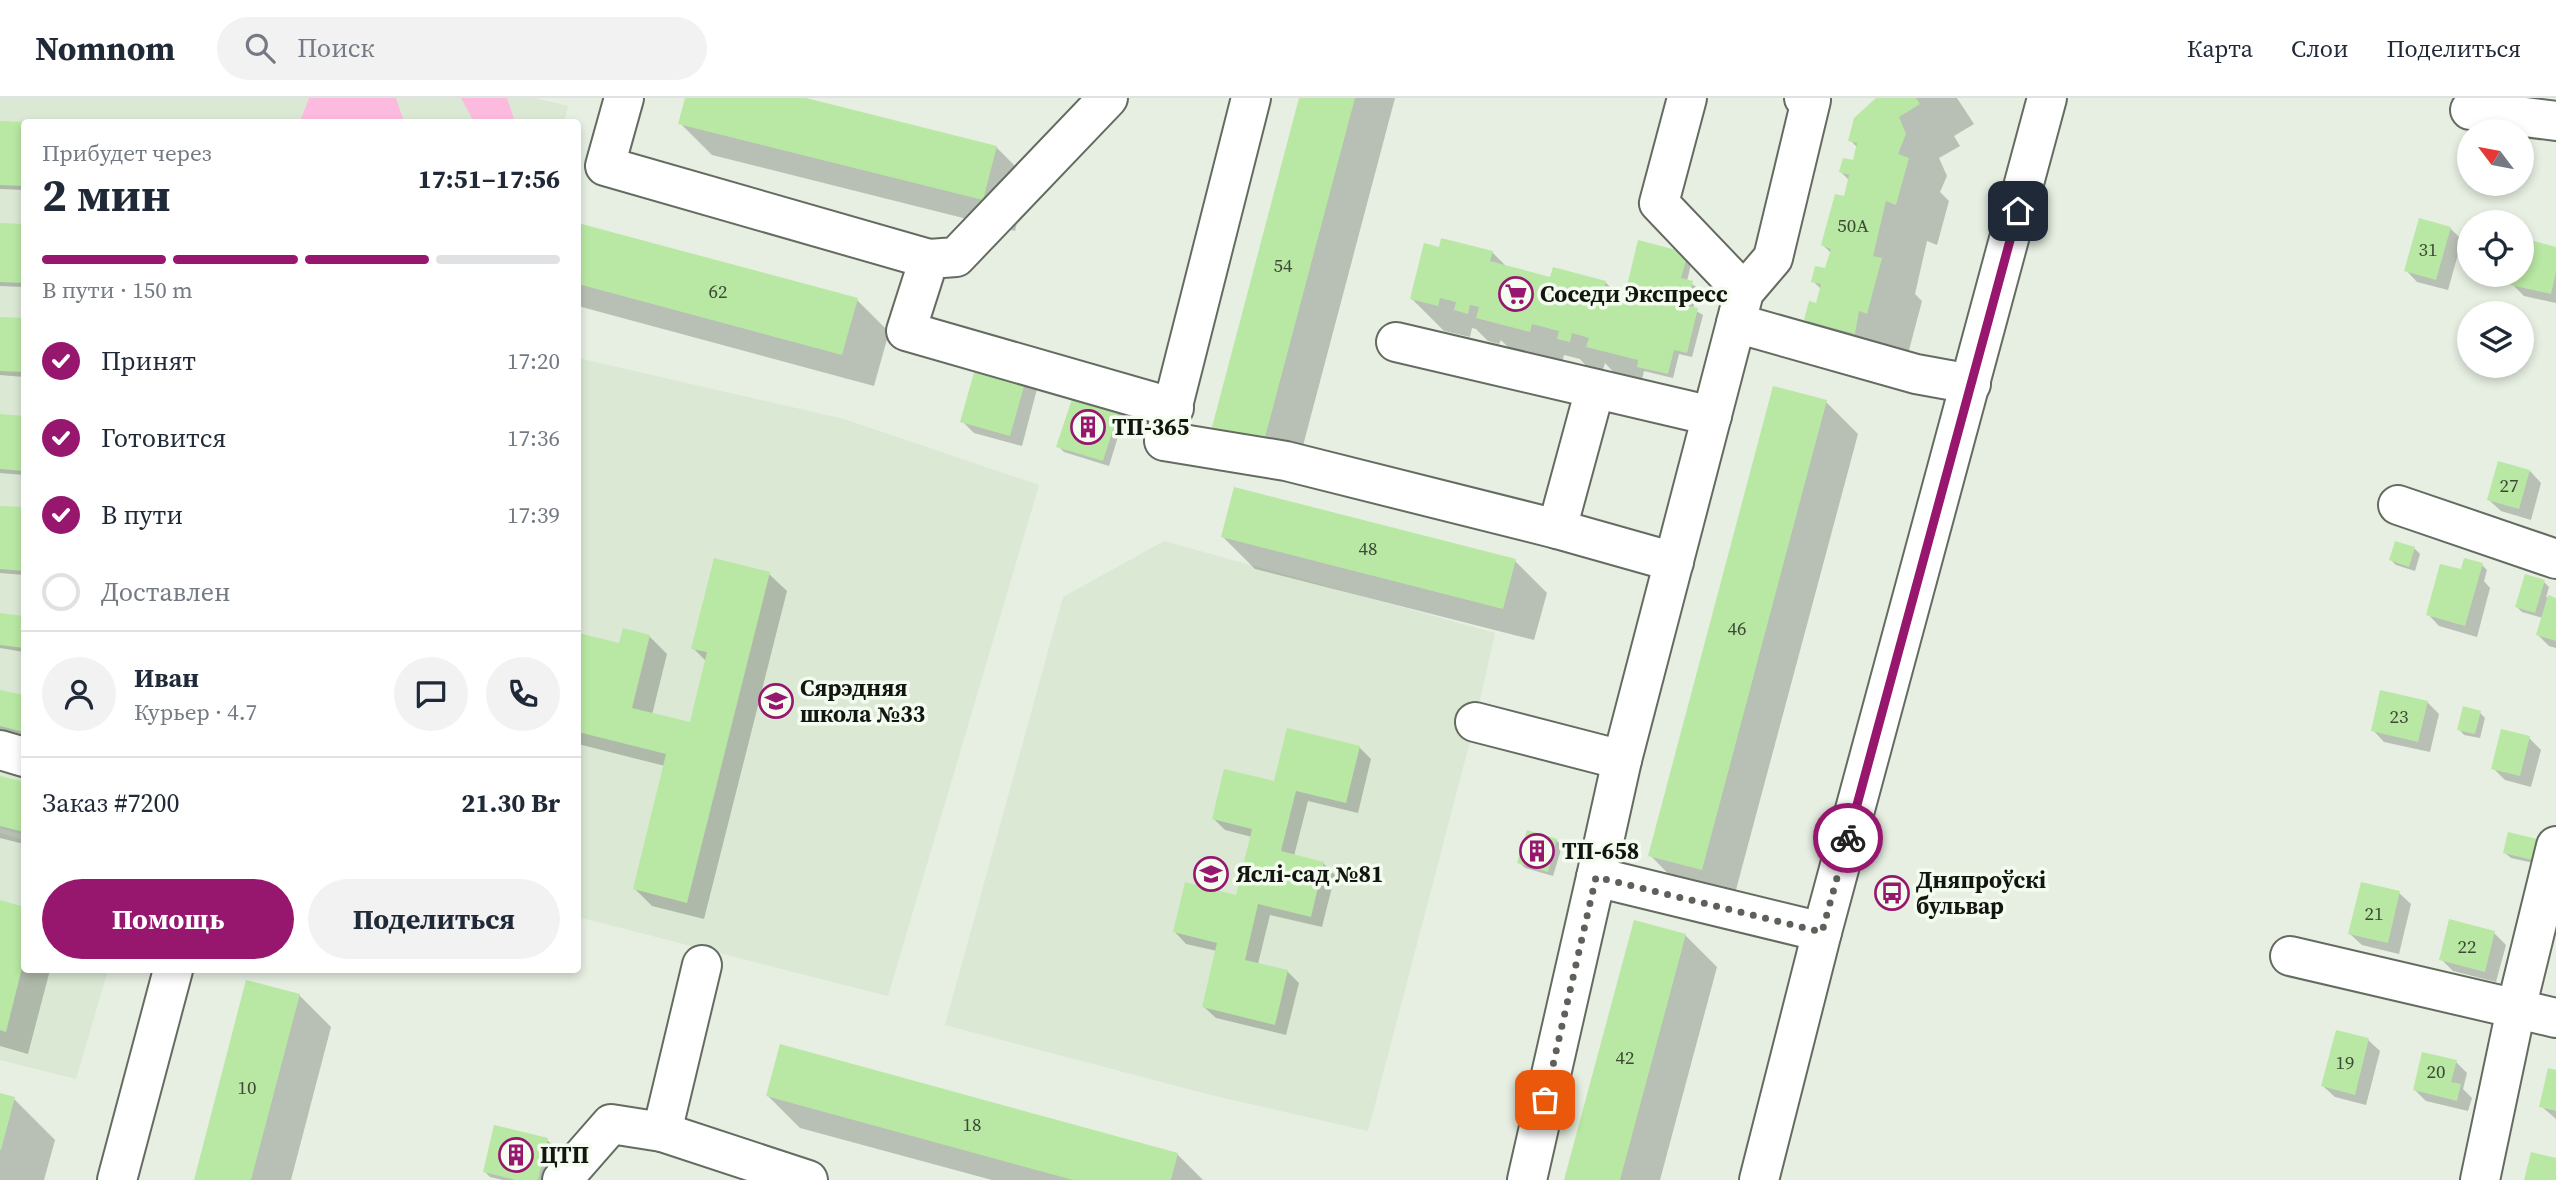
<!DOCTYPE html>
<html lang="ru">
<head>
<meta charset="utf-8">
<style>
  :root { --surface:#fff; --page:#f2f2f3; --text:#1f2937; --muted:#747a83; --line:#e0e1e3; --accent:#97176f }
  body { margin:0; font-family:"Source Serif 4",serif; background:var(--page); color:var(--text); height:100vh; display:flex; flex-direction:column; font-size:26px; white-space:nowrap }
  * { box-sizing:border-box; margin:0 }
  p { font-size:23px; color:var(--muted) }
  .icon { flex:none; width:38px; height:38px; fill:none; stroke:currentColor; stroke-width:2; stroke-linecap:round; stroke-linejoin:round }
  .map { position:relative; flex:1; overflow:hidden }
  .panel { position:absolute; left:21px; top:21px; width:560px; height:854px; display:flex; flex-direction:column; background:var(--surface); border-radius:7px; box-shadow:0 4px 10px #0003 }
  .panel>* { flex:none }
  .needle { width:46px; rotate:302deg }
  .controls { position:absolute; left:2457px; top:21px; display:grid; gap:14px }
  .controls a { display:grid; place-items:center; width:77px; height:77px; border-radius:50%; background:var(--surface); box-shadow:0 4px 10px #0003; font-size:35px }
  .pin { position:absolute; display:grid; place-items:center; width:60px; height:60px; color:#fff; margin:-30px; border-radius:14px; box-shadow:0 4px 10px #0006 }
  .courier { position:absolute; display:grid; place-items:center; width:70px; height:70px; margin:-35px; border:5px solid #97176f; border-radius:50%; background:#fff; color:#222; box-shadow:0 2px 9px #0007 }
  .overview em { font-style:normal; font-weight:700 }
  .overview div { display:flex; flex-direction:column-reverse }
  .overview { display:flex; align-items:center; justify-content:space-between; height:119px; padding:0 21px }
  h1 { font-size:46px; font-weight:700; line-height:52px }
  .bar { display:grid; grid-template-columns:repeat(4,1fr); gap:10px 7px; align-content:center; height:84px; padding:0 21px }
  .bar i { height:9px; border-radius:5px; background:var(--line) }
  .bar .current { background:var(--accent) }
  .bar p { grid-column:span 4 }
  .line { display:flex; align-items:center; gap:18px; padding:0 21px; border-top:2px solid var(--line) }
  .line div { flex:1 }
  .round { display:grid; place-items:center; flex:none; width:74px; height:74px; border-radius:37px; background:var(--page) }
  ol { padding:0 21px; list-style:none }
  li { display:flex; align-items:center; gap:21px; height:77px }
  li p { margin-inline-start:auto }
  li .icon { padding:7px; border-radius:50%; background:var(--accent); color:#fff; stroke-width:4 }
  li:last-child { color:var(--muted) }
  li i { width:38px; height:38px; border:4px solid var(--line); border-radius:50% }
  .primary-button { display:flex; gap:14px; margin-top:auto; padding:14px 21px }
  .primary-button a { flex:1; height:80px; border-radius:42px; background:var(--accent); color:#fff; font-size:28px; font-weight:700; line-height:80px; text-align:center }
  .primary-button a+a { background:var(--page); color:var(--text) }
  header { display:flex; align-items:center; gap:42px; box-sizing:border-box; height:98px; padding:0 35px; background:var(--surface); border-bottom:2px solid var(--line) }
  header strong { font-size:33px }
  nav { display:flex; gap:38px; margin-inline-start:auto; font-size:24px }
  .search { width:490px; height:63px; background:var(--page); display:flex; align-items:center; gap:18px; box-sizing:border-box; padding:0 24px; border-radius:38px; color:var(--muted); font-size:26px }
  .map>svg:first-child { display:block }
  .built { fill:#dae8d4 }
  .green { fill:#fdbadf }
  .shadow { fill:#0003 }
  .building { fill:#b9e8a4 }
  .lines { fill:none; stroke-linecap:round; stroke-linejoin:round }
  .minor-casing { stroke:#646c61; stroke-width:42 }
  .minor { stroke:#fff; stroke-width:38 }
  .done { stroke:#5c615a; stroke-width:7; stroke-dasharray:0 12.6 }
  .route { stroke:#97176f; stroke-width:9 }
  .labels { text-anchor:middle; dominant-baseline:central; stroke-width:7; stroke-linejoin:round; paint-order:stroke }
  .number-label { font-size:19px; fill:#3c4a35 }
  .poi-label { font-size:23px; font-weight:bold; fill:#121510; stroke:#f3fcef; text-anchor:start }
</style>
</head>
<body>
<header>
<strong>Nomnom</strong>
<div class="search"><svg class="icon" aria-label="search" viewBox="0 0 24 24"><circle cx="10" cy="10" r="6"/><path d="M15 15l6 6"/></svg>Поиск</div>
<nav><a>Карта</a><a>Слои</a><a>Поделиться</a></nav>
</header>
<div class="map">
<svg width="2556" height="1082" viewBox="0 0 2556 1082">
  <rect width="100%" height="100%" fill="#e6efe2"/>
  <g class="built">
    <path d="M0 0H535L568 8 564 24H24V737L0 730Z"/>
    <path d="M578 260 844 321 1039 387 888 898 578 819Z"/>
    <path d="M1164 443 1495 535 1475 624 1368 1033 1215 998 945 927 1063 499Z"/>
    <path d="M0 735 24 742V872H108L76 981 0 962Z"/>
  </g>
  <g class="green">
    <path d="M309 0H396L404 24H300Z"/>
    <path d="M461 0H507L515 24H474Z"/>
  </g>
  <g class="shadow">
    <path d="M686 0H798L996 49 1028 81 1015 133 712 57 680 25Z"/>
    <path d="M1301 0H1395L1295 378 1245 365Z"/>
    <path d="M1877 0H1957L1974 26 1954 38 1960 48 1939 60 1947 78 1940 94 1949 103 1937 147 1927 143 1915 196 1922 203 1908 256 1847 263 1806 222 1818 207 1822 192 1813 183 1826 173 1832 156 1823 147 1846 100 1850 83 1841 74 1854 64 1858 50 1850 42Z"/>
    <path d="M0 25 24 26V92L0 91Z"/>
    <path d="M0 126 24 128V189L0 188Z"/>
    <path d="M578 127 857 202 889 234 874 288 578 208Z"/>
    <path d="M2450 130 2462 142 2448 192 2417 184 2406 172Z"/>
    <path d="M2523 142 2556 150V205L2524 198 2512 186 2514 177H2522Z"/>
    <path d="M1639 144 1692 162 1687 183 1698 190 1693 211 1703 217 1692 259 1679 256 1673 280 1644 273 1641 286 1620 281 1605 265 1602 275 1591 273 1580 261 1564 257 1562 265 1510 251 1501 242 1499 246 1488 243 1476 231 1472 230 1470 239 1444 233 1412 201 1440 151 1492 154 1508 170 1551 181 1605 184 1625 203Z"/>
    <path d="M0 221 24 222V279L0 277Z"/>
    <path d="M1026 279 1037 291 1022 348 974 335 962 323Z"/>
    <path d="M1826 304 1858 336 1733 803 1681 789 1650 757Z"/>
    <path d="M1119 311 1125 316 1109 368 1064 354 1058 348Z"/>
    <path d="M0 318 24 319V377L0 375Z"/>
    <path d="M2530 373 2541 385 2531 422 2501 413 2489 402Z"/>
    <path d="M0 410 24 411V477L0 475Z"/>
    <path d="M1223 439 1515 463 1547 495 1534 542 1255 471Z"/>
    <path d="M2396 445 2415 451 2420 456 2415 473 2396 467 2391 462Z"/>
    <path d="M2482 467 2487 472 2484 483 2490 490 2477 539 2439 528 2428 516 2462 473Z"/>
    <path d="M769 476 787 493 704 821 652 808 634 790 665 668 578 646V536L620 547 649 538 667 556 652 617 691 626 707 564 693 550Z"/>
    <path d="M2544 484 2549 489 2546 499 2556 502V550L2549 548 2538 537 2543 520 2522 514 2517 509Z"/>
    <path d="M0 517 24 520V554L0 550Z"/>
    <path d="M0 593 24 599V637L0 631Z"/>
    <path d="M2427 604 2439 616 2430 654 2384 644 2373 632Z"/>
    <path d="M2480 615 2485 620 2480 640 2464 637 2459 631Z"/>
    <path d="M2529 640 2541 652 2531 689 2505 682 2493 670Z"/>
    <path d="M1359 649 1371 661 1358 715 1308 703 1294 758 1323 765 1335 777 1322 829 1270 817 1258 866 1287 873 1299 885 1286 937 1216 920 1204 909 1217 853 1186 846 1175 834 1237 799 1252 739 1225 732 1213 720 1275 686Z"/>
    <path d="M0 679 24 686V746L0 740Z"/>
    <path d="M1556 742 1562 748 1553 778 1525 770 1519 764Z"/>
    <path d="M2536 742 2542 748 2538 766 2511 760 2505 755Z"/>
    <path d="M2399 795 2411 806 2399 856 2362 847 2350 836Z"/>
    <path d="M0 804 24 810V872H50L28 956 0 948Z"/>
    <path d="M2494 835 2506 847 2496 884 2453 873 2441 861Z"/>
    <path d="M1685 837 1717 869 1660 1082H1566Z"/>
    <path d="M299 897 331 929 291 1082H195Z"/>
    <path d="M2368 942 2380 953 2366 1007 2335 999 2323 988Z"/>
    <path d="M2456 964 2467 975 2463 991 2472 1000 2468 1013 2426 1003 2415 992Z"/>
    <path d="M2556 974V1021L2541 1008Z"/>
    <path d="M0 997 14 1001 55 1042 44 1082H0Z"/>
    <path d="M768 998 1177 1056 1203 1082H992L800 1030Z"/>
    <path d="M547 1042 553 1047 544 1082H503L490 1079 485 1074Z"/>
  </g>
  <g class="building">
    <path d="M685 0H806L997 48 983 102 678 26Z"/>
    <path d="M1299 0H1355L1263 347 1211 333Z"/>
    <path d="M1876 0H1916L1920 6 1899 19 1906 36 1898 56 1909 60 1896 107 1886 103 1873 158 1882 160 1867 216 1859 213 1855 236 1804 222 1809 203 1816 205 1821 186 1811 184 1815 168 1825 170 1831 151 1821 147 1835 96 1844 98 1849 77 1839 74 1843 60 1853 62 1857 45 1848 43 1854 20Z"/>
    <path d="M0 23 24 24V88L0 87Z"/>
    <path d="M2419 120 2451 129 2436 182 2404 173Z"/>
    <path d="M0 125 24 126V185L0 184Z"/>
    <path d="M578 125 858 200 842 257 578 186Z"/>
    <path d="M1441 140 1493 153 1490 163 1550 179 1553 169 1606 183 1603 195 1624 200 1638 142 1688 155 1681 180 1693 183 1688 208 1698 210 1687 255 1674 252 1668 276 1637 269 1638 262 1586 249 1589 240 1572 235 1570 244 1557 241 1559 233 1532 226 1530 234 1476 220 1479 209 1470 207 1468 216 1454 212 1456 204 1440 200 1438 208 1410 201 1424 145 1439 149Z"/>
    <path d="M2522 140 2556 149V174L2551 196 2510 187 2513 177H2522Z"/>
    <path d="M0 219 24 220V274L0 273Z"/>
    <path d="M977 264 1027 278 1010 338 960 324Z"/>
    <path d="M1773 288 1827 302 1702 772 1648 758Z"/>
    <path d="M1074 295 1120 309 1103 363 1056 349Z"/>
    <path d="M0 316 24 318V373L0 371Z"/>
    <path d="M2498 363 2530 372 2519 411 2487 402Z"/>
    <path d="M1234 389 1516 461 1503 511 1221 439Z"/>
    <path d="M0 408 24 409V473L0 471Z"/>
    <path d="M2395 443 2415 449 2409 469 2389 462Z"/>
    <path d="M714 460 770 474 687 805 633 791 666 656 578 634V535L619 545 623 530 650 537 632 610 690 624 707 554 691 551Z"/>
    <path d="M2464 460 2483 465 2465 528 2426 517 2440 466 2461 471Z"/>
    <path d="M2525 476 2545 482 2535 515 2515 509Z"/>
    <path d="M2548 497 2556 500V543L2536 537Z"/>
    <path d="M0 515 24 518V550L0 547Z"/>
    <path d="M0 592 24 597V634L0 628Z"/>
    <path d="M2380 592 2428 603 2418 644 2371 633Z"/>
    <path d="M2463 608 2481 613 2475 636 2457 632Z"/>
    <path d="M1287 630 1360 648 1346 705 1296 693 1281 753 1324 764 1311 819 1258 806 1245 862 1288 872 1275 927 1202 909 1217 845 1173 834 1185 784 1236 797 1252 731 1212 721 1224 671 1274 683Z"/>
    <path d="M2501 631 2530 638 2520 678 2491 671Z"/>
    <path d="M0 678 24 684V734L0 728Z"/>
    <path d="M1527 732 1557 741 1548 774 1517 765Z"/>
    <path d="M2508 734 2537 741 2533 762 2503 755Z"/>
    <path d="M2361 784 2400 793 2388 845 2348 836Z"/>
    <path d="M0 802 24 809V862L6 934 0 932Z"/>
    <path d="M2449 821 2495 833 2485 874 2439 862Z"/>
    <path d="M1634 822 1686 836 1620 1082H1564Z"/>
    <path d="M246 882 300 896 251 1082H194Z"/>
    <path d="M2336 932 2369 940 2355 997 2321 988Z"/>
    <path d="M780 946 1178 1055 1171 1082H1073L766 998Z"/>
    <path d="M2422 954 2457 962 2451 984 2461 986 2457 1003 2413 992Z"/>
    <path d="M2548 970 2556 972V1013L2539 1009Z"/>
    <path d="M0 995 15 999 1 1052H0Z"/>
    <path d="M494 1027 548 1040 538 1082H516L483 1074Z"/>
    <path d="M2531 1054 2556 1060V1082H2524Z"/>
  </g>
  <g class="lines">
    <g class="minor-casing">
      <g id="minor">
        <path d="M624 0 605 68 929 161"/>
        <path d="M1108 0 956 159 929 161 906 233 1174 310"/>
        <path d="M1251 0 1164 343 1286 363 1557 431 1674 464"/>
        <path d="M1687 0 1659 105 1744 194"/>
        <path d="M2470 12 2556 23"/>
        <path d="M1736 225 1744 194 1773 160 1811 2 1804 0"/>
        <path d="M1396 244 1712 318"/>
        <path d="M2398 407 2556 461"/>
        <path d="M1557 431 1595 291"/>
        <path d="M1475 624 1622 662"/>
        <path d="M0 652 24 659"/>
        <path d="M1596 779 1622 662 1736 225 1916 276 1971 286"/>
        <path d="M2290 858 2556 920"/>
        <path d="M662 1034 702 867"/>
        <path d="M117 1082 173 872"/>
        <path d="M562 1082 611 1026 662 1034 808 1082"/>
        <path d="M1527 1082 1596 779 1822 834"/>
        <path d="M1759 1082 1822 834 2047 0"/>
        <path d="M2480 1082 2516 911 2556 748"/>
      </g>
    </g>
    <use href="#minor" class="minor"/>
  </g>
  <g class="lines">
    <path class="done" d="M1545 1002 1596 779 1822 834 1848 740"/>
    <path class="route" d="M1848 740 2018 113"/>
  </g>
  <defs>
    <g id="supermarket-ring" transform="scale(1.75)"><circle r="9.5" fill="#f3fcef" stroke="#97176f" stroke-width="1.5"/><path d="M-6-5.5h2.5l.6 2H6L4.5 2H-2.5L-4.4-4H-6ZM-1.5 3.2a1.3 1.3 0 1 0 .1 0ZM3 3.2a1.3 1.3 0 1 0 .1 0Z" fill="#97176f"/></g>
    <g id="building-ring" transform="scale(1.75)"><circle r="9.5" fill="#f3fcef" stroke="#97176f" stroke-width="1.5"/><path d="M-4-6H4V6H1V3H-1V6H-4ZM-2.5-4.3h1.7v1.8h-1.7ZM.8-4.3h1.7v1.8H.8ZM-2.5-1h1.7V.8h-1.7ZM.8-1h1.7V.8H.8Z" fill="#97176f"/></g>
    <g id="school-ring" transform="scale(1.75)"><circle r="9.5" fill="#f3fcef" stroke="#97176f" stroke-width="1.5"/><path d="M0-5L7-2L0 1L-7-2ZM-4 1L0 2.5L4 1V4Q0 6-4 4Z" fill="#97176f"/></g>
    <g id="bus-ring" transform="scale(1.75)"><circle r="9.5" fill="#f3fcef" stroke="#97176f" stroke-width="1.5"/><path d="M-5-6H5V4H4V6H2V4H-2V6H-4V4H-5ZM-3.5-4V0h7V-4ZM-3.5 1.2v1.5H-2V1.2ZM2 1.2v1.5H3.5V1.2Z" fill="#97176f"/></g>
  </defs>
  <g fill-rule="evenodd">
    <use href="#supermarket-ring" x="1516" y="196"/>
    <use href="#building-ring" x="1088" y="329"/>
    <use href="#school-ring" x="776" y="603"/>
    <use href="#building-ring" x="1537" y="753"/>
    <use href="#school-ring" x="1211" y="776"/>
    <use href="#bus-ring" x="1892" y="795"/>
    <use href="#building-ring" x="516" y="1057"/>
  </g>
  <g class="labels">
    <g class="number-label">
      <text x="1853" y="127">50А</text>
      <text x="2428" y="151">31</text>
      <text x="1283" y="167">54</text>
      <text x="718" y="193">62</text>
      <text x="2509" y="387">27</text>
      <text x="1368" y="450">48</text>
      <text x="1737" y="530">46</text>
      <text x="2399" y="618">23</text>
      <text x="2374" y="815">21</text>
      <text x="2467" y="848">22</text>
      <text x="1625" y="959">42</text>
      <text x="2345" y="964">19</text>
      <text x="2436" y="973">20</text>
      <text x="247" y="989">10</text>
      <text x="972" y="1026">18</text>
    </g>
    <g class="poi-label">
      <text x="1540" y="196">Соседи Экспресс</text>
      <text x="1112" y="329">ТП-365</text>
      <text x="800" y="590">Сярэдняя<tspan x="800" dy="26">школа №33</tspan></text>
      <text x="1562" y="753">ТП-658</text>
      <text x="1236" y="776">Яслі-сад №81</text>
      <text x="1916" y="782">Дняпроўскі<tspan x="1916" dy="26">бульвар</tspan></text>
      <text x="540" y="1057">ЦТП</text>
    </g>
  </g>
</svg>
<div class="controls">
<a><svg class="needle" viewBox="-14 -14 28 28"><path d="M0-13l5 13h-10z" fill="#e53935"/><path d="M0 13l5-13h-10z" fill="#747a83"/></svg></a>
<a><svg class="icon" aria-label="locate" viewBox="0 0 24 24"><circle cx="12" cy="12" r="6"/><path d="M12 2v4M12 18v4M2 12h4M18 12h4"/></svg></a>
<a><svg class="icon" aria-label="layers" viewBox="0 0 24 24"><path d="M12 4l9 5-9 5-9-5zM3 14l9 5 9-5"/></svg></a>
</div>
<div class="pin" style="left:1545px;top:1002px;background:#ea580c"><svg class="icon" aria-label="bag" viewBox="0 0 24 24"><path d="M5 8h14l-1 12H6zM9 8a3 3 0 0 1 6 0"/></svg></div>
<div class="pin" style="left:2018px;top:113px;background:#1f2937"><svg class="icon" aria-label="home" viewBox="0 0 24 24"><path d="M3 11l9-7 9 7M6 9v11h12V9"/></svg></div>
<div class="courier" style="left:1848px;top:740px"><svg class="icon" aria-label="bike" viewBox="0 0 24 24"><circle cx="6" cy="16" r="4"/><circle cx="18" cy="16" r="4"/><path d="M6 16l4-8h5l3 8M10 8l3 8H6M13 5h3"/></svg></div>
<section class="panel">
<div class="overview"><div><h1>2 мин</h1><p>Прибудет через</p></div><em>17:51–17:56</em></div>
<div class="bar"><i class="current"></i><i class="current"></i><i class="current"></i><i></i><p>В пути · 150 m</p></div>
<ol>
<li><svg class="icon" aria-label="check" viewBox="0 0 24 24"><path d="M5 12l5 5 9-10"/></svg>Принят<p>17:20</p></li>
<li><svg class="icon" aria-label="check" viewBox="0 0 24 24"><path d="M5 12l5 5 9-10"/></svg>Готовится<p>17:36</p></li>
<li><svg class="icon" aria-label="check" viewBox="0 0 24 24"><path d="M5 12l5 5 9-10"/></svg>В пути<p>17:39</p></li>
<li><i></i>Доставлен</li>
</ol>
<div class="line" style="height:126px"><a class="round"><svg class="icon" aria-label="person" viewBox="0 0 24 24"><circle cx="12" cy="8" r="4"/><path d="M4 21q1-7 8-7t8 7"/></svg></a><div><b>Иван</b><p>Курьер · 4.7</p></div><a class="round"><svg class="icon" aria-label="chat" viewBox="0 0 24 24"><path d="M4 5h16v11H9l-5 4z"/></svg></a><a class="round"><svg class="icon" aria-label="phone" viewBox="0 0 24 24"><path d="M5 4h4l2 5-3 2q2 4 5 5l2-3 5 2v4C11 20 4 13 5 4z"/></svg></a></div>
<div class="line" style="height:91px"><div>Заказ #7200</div><b>21.30 Br</b></div>
<div class="primary-button"><a>Помощь</a><a>Поделиться</a></div>
</section>
</div>
</body>
</html>
